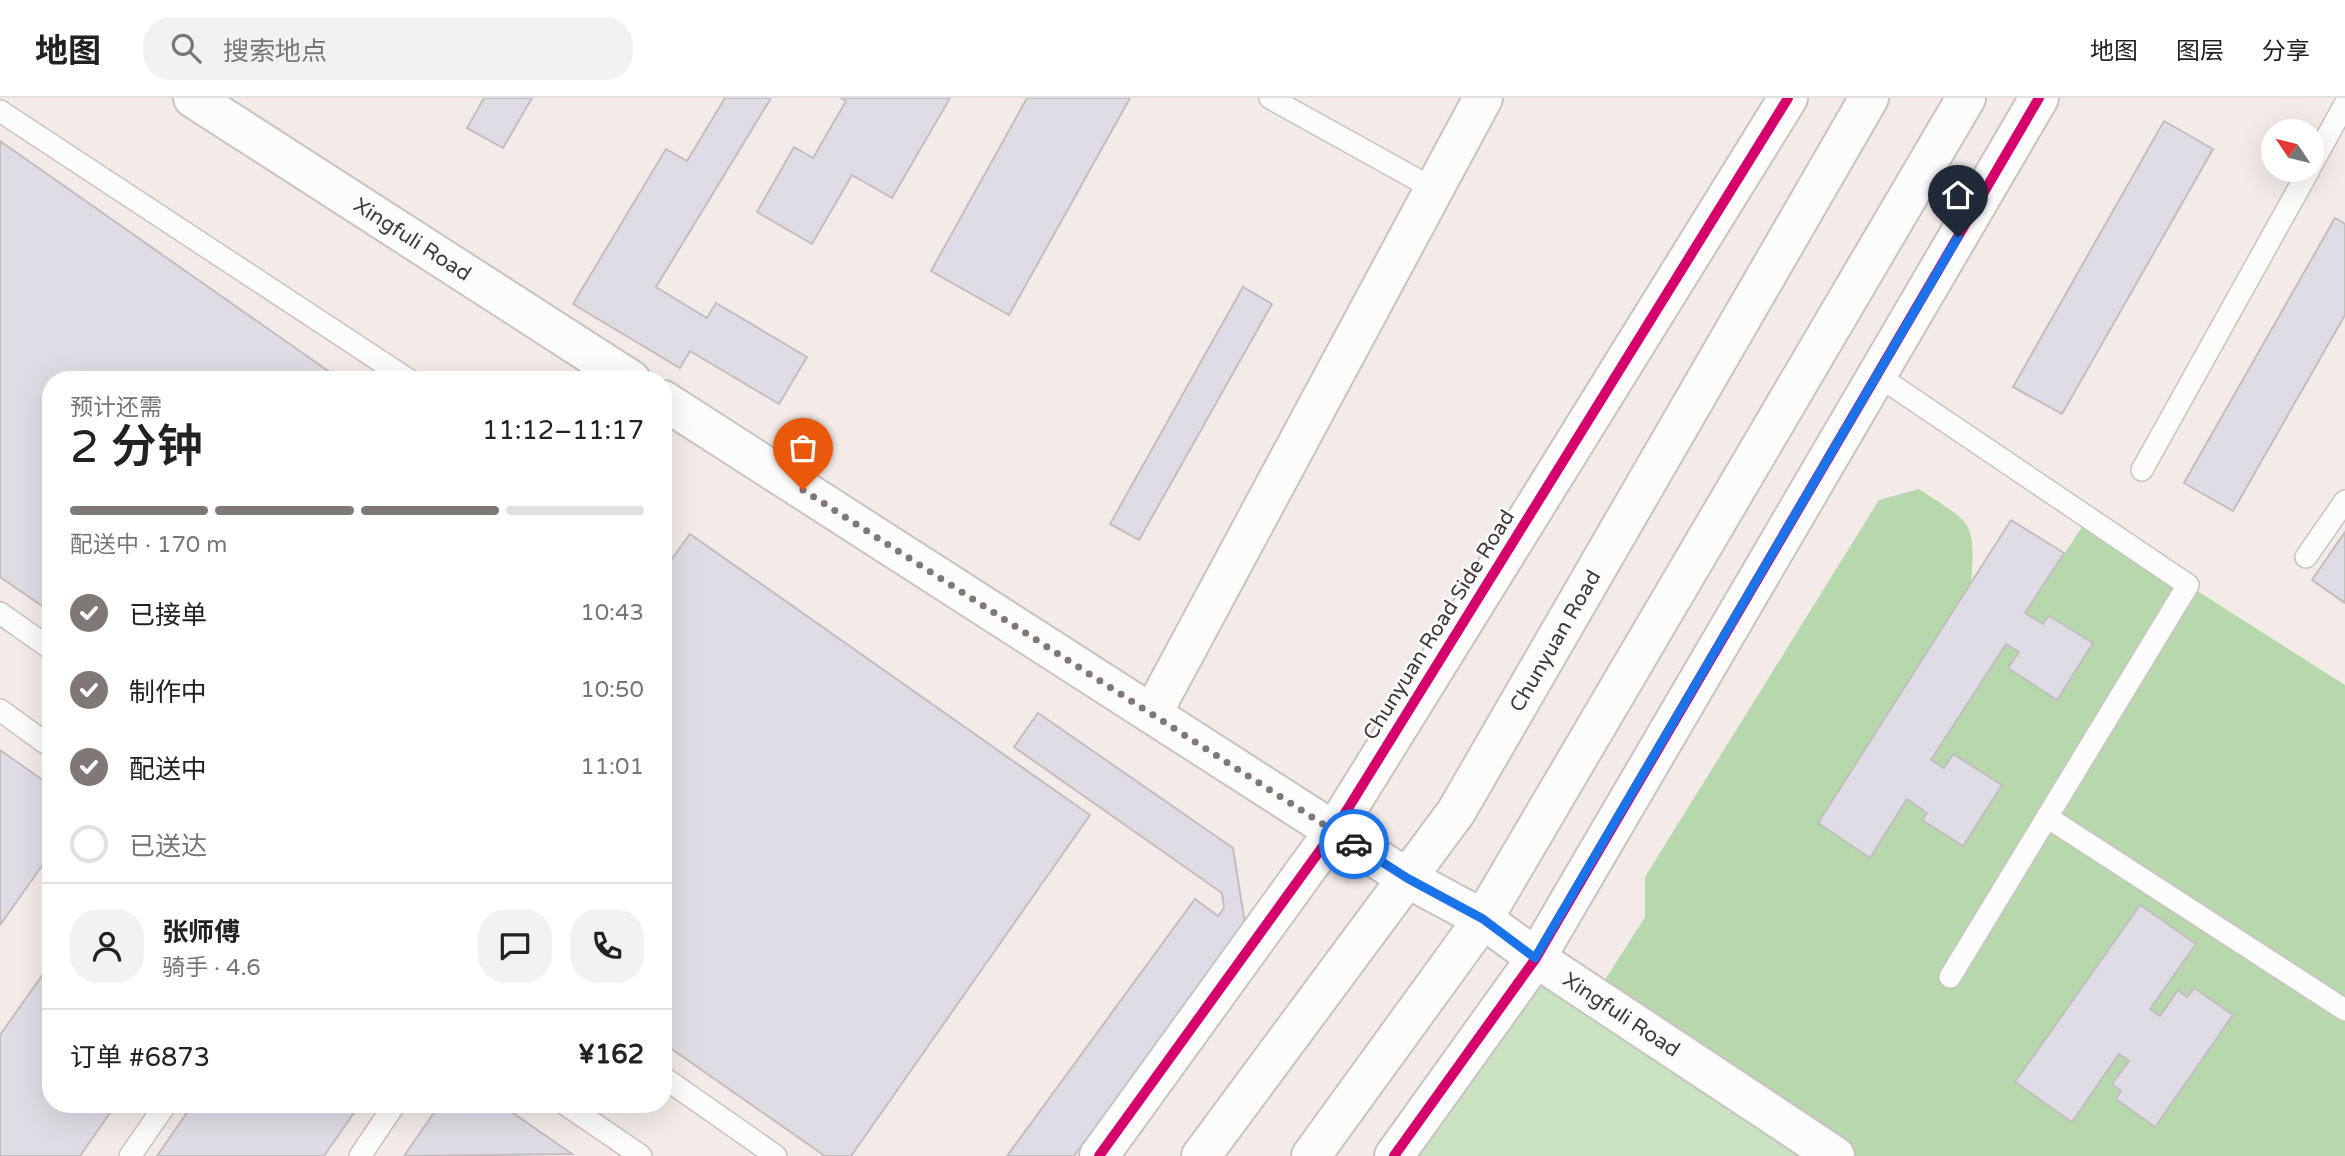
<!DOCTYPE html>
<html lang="zh">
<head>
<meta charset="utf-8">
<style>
  :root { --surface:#fff; --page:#f2f2f2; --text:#222; --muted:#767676; --line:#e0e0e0; --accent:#7f7876 }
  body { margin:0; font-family:"Varela Round","Noto Sans SC",sans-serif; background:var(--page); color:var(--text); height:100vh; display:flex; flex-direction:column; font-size:26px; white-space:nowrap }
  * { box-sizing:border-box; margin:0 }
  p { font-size:23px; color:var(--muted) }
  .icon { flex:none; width:38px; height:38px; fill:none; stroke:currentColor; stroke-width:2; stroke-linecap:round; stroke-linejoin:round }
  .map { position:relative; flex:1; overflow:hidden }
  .sheet { position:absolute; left:42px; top:273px; width:630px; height:742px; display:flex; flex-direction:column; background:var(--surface); border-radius:28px; box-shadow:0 7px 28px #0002 }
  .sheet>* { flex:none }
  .needle { width:46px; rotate:305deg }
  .tools { position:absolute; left:2261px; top:21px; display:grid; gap:14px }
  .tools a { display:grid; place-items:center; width:63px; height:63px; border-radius:50%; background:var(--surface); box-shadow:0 7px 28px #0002; font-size:35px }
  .pin { position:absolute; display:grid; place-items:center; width:60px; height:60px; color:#fff; margin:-72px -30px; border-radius:50% 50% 50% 0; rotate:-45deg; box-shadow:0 0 7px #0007 }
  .pin .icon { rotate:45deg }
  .courier { position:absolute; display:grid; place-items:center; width:70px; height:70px; margin:-35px; border:5px solid #1a73e8; border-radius:50%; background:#fff; color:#222; box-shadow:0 2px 9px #0007 }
  .overview em { font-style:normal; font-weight:600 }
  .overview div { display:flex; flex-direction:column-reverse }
  .overview { display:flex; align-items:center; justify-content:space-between; height:119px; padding:0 28px }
  h1 { font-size:46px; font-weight:600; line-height:52px }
  .bar { display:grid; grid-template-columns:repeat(4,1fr); gap:10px 7px; align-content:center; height:84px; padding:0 28px }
  .bar i { height:9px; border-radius:5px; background:var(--line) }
  .bar .active { background:var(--accent) }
  .bar p { grid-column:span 4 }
  .line { display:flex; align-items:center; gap:18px; padding:0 28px; border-top:2px solid var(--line) }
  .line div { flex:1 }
  .round { display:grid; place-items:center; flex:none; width:74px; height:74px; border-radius:28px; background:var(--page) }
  ol { padding:0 28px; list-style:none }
  li { display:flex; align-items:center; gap:21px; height:77px }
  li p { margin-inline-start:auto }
  li .icon { padding:7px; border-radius:50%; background:var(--accent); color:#fff; stroke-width:4 }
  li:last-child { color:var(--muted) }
  li i { width:38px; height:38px; border:4px solid var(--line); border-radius:50% }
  header { display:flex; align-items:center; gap:42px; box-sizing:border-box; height:98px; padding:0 35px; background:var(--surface); border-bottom:2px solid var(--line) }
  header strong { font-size:33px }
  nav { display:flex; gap:38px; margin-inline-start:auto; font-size:24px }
  .search { width:490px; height:63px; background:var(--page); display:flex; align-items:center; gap:18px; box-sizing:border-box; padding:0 24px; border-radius:28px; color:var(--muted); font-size:26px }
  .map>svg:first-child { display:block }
  .green { fill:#c9e3c0 }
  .forest { fill:#b7d7ad }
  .building { fill:#e0dce5; stroke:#c2bebf; stroke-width:2 }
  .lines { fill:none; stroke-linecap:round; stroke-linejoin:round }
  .lane-casing { stroke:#c9c2c0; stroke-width:24 }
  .street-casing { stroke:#c9c2c0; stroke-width:42 }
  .secondary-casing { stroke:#c9c2c0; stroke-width:42 }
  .primary-casing { stroke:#c9c2c0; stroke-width:42 }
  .lane { stroke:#fdfcfc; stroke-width:21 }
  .street { stroke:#fdfcfc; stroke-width:38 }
  .secondary { stroke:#fdfcfc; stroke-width:38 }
  .primary { stroke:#fdfcfc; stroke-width:38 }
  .cycleway-casing { stroke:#fff; stroke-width:15 }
  .cycleway { stroke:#d6006c; stroke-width:10 }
  .done { stroke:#7f7876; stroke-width:7; stroke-dasharray:0 12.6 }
  .route { stroke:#1a73e8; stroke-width:9 }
  .labels { text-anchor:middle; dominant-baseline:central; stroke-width:5; stroke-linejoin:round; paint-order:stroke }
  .street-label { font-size:21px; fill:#403a38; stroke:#fff }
</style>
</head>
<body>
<header>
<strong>地图</strong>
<div class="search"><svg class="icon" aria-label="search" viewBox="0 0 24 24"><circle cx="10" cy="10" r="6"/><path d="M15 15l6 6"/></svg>搜索地点</div>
<nav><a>地图</a><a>图层</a><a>分享</a></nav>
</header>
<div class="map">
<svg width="2345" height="1058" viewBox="0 0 2345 1058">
  <rect width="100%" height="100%" fill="#f4ebe8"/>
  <path class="green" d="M1536 860 1835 1058H1394Z"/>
  <path class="forest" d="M1919 391C1971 426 1976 420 1971 486L1818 725 1870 759 1907 701 1927 715 1923 722 1963 748 2001 687 1953 656 1944 670 1931 662 2006 546 2019 554 2008 571 2057 601 2093 545 2049 518 2043 526 2025 515 2088 420 2188 487 2345 587V1058H1835L1594 899 1645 819V779L1879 402Z"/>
  <g class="building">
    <path d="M484 0H532L503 50 467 30Z"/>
    <path d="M725 0H771L656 189 707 220 716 205 807 259 779 306 690 253 680 270 573 206 666 51 687 63Z"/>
    <path d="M841 0H950L892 100 852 77 812 146 757 114 794 49 813 60 846 3Z"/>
    <path d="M1027 0H1130L1009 217 931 173Z"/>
    <path d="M2164 23 2213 51 2062 316 2013 289Z"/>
    <path d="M0 43 341 282H51V514L0 479Z"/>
    <path d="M2335 120 2345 126V217L2233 413 2184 385Z"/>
    <path d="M1243 189 1272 206 1139 442 1110 426Z"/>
    <path d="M2011 422 2064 455 2025 515 2043 526 2049 518 2093 545 2057 602 2008 570 2019 554 2006 546 1931 662 1944 670 1953 656 2002 687 1963 748 1922 722 1927 715 1907 701 1870 760 1818 725Z"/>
    <path d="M2345 434V505L2312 482Z"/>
    <path d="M690 436 1090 717 851 1058H825L663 945V473Z"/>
    <path d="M1038 615 1233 750 1245 826 1074 1058H1007L1195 801 1218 818 1224 810 1222 795 1014 649Z"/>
    <path d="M0 652 51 688V755L0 827Z"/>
    <path d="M2140 807 2196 846 2150 911 2160 918 2178 892 2187 899 2194 890 2233 917 2155 1029 2116 1001 2121 993 2112 986 2129 963 2119 956 2072 1024 2015 984Z"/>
    <path d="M51 865V1006H116L80 1058H0V937Z"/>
    <path d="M193 1006H360L324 1058H157Z"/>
    <path d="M440 1006H500L572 1056 404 1058Z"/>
  </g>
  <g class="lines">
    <g class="lane-casing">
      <g id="lane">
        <path d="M1270 0 1434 91"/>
        <path d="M0 13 409 282"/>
        <path d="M2312 66 2345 6"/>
        <path d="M1877 277 2188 487 1950 879"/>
        <path d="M2142 372 2309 72"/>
        <path d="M2306 459 2345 403"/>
        <path d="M0 515 51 551"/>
        <path d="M0 612 51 649"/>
        <path d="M2047 719 2345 912"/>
        <path d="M663 979 776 1058"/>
        <path d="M565 1006 641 1058"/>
        <path d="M130 1058 166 1006"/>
        <path d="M360 1058 395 1006"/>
      </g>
    </g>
    <g class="street-casing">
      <g id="street">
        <path id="s1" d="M193 0 631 282"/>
        <path id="s2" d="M663 302 1407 780 1483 821 1536 860 1835 1058"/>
        <path d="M1152 616 1483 0"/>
      </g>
    </g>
    <g class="secondary-casing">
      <g id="secondary">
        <path d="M1099 1058 1334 733 1788 0"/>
        <path d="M1394 1058 1536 860 2039 0"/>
      </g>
    </g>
    <g class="primary-casing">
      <g id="primary">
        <path id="s3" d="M1201 1058 1456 714 1869 0"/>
        <path d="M1311 1058 1483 821 1966 0"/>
      </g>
    </g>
    <use href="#lane" class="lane"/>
    <use href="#street" class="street"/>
    <use href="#secondary" class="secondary"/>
    <use href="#primary" class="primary"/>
    <g class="cycleway-casing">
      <g id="cycleway">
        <path d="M1099 1058 1334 733 1788 0"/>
        <path d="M1394 1058 1536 860 2039 0"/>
      </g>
    </g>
    <use href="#cycleway" class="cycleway"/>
  </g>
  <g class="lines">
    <path class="done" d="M803 392 1354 746"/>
    <path class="route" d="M1354 746 1407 780 1483 821 1535 860 1958 139"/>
  </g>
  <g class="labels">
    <g class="street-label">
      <text stroke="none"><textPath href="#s1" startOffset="261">Xingfuli Road</textPath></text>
      <text transform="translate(1439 527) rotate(-58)">Chunyuan Road Side Road</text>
      <text stroke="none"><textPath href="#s3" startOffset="626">Chunyuan Road</textPath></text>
      <text stroke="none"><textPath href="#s2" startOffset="1139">Xingfuli Road</textPath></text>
    </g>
  </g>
</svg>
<div class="tools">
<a><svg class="needle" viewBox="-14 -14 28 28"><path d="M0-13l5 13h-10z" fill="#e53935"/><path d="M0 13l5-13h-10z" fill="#767676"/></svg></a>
</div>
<div class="pin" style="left:803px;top:392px;background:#ea580c"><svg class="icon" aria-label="bag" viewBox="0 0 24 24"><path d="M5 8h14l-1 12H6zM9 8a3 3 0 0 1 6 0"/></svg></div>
<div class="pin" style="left:1958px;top:139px;background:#1f2937"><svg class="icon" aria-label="home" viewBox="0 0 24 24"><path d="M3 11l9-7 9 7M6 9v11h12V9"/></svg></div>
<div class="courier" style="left:1354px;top:746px"><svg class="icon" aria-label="car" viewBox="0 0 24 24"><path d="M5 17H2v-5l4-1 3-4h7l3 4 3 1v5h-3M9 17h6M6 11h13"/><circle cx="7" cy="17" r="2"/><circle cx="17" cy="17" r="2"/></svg></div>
<section class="sheet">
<div class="overview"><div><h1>2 分钟</h1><p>预计还需</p></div><em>11:12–11:17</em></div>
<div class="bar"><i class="active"></i><i class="active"></i><i class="active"></i><i></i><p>配送中 · 170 m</p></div>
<ol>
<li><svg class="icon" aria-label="check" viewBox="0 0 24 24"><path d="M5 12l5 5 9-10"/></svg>已接单<p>10:43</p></li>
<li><svg class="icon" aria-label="check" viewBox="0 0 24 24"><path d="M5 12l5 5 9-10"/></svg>制作中<p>10:50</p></li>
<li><svg class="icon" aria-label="check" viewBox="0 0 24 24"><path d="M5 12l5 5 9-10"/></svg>配送中<p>11:01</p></li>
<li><i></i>已送达</li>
</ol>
<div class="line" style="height:126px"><a class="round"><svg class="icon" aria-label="person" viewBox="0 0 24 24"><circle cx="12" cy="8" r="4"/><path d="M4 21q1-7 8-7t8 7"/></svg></a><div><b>张师傅</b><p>骑手 · 4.6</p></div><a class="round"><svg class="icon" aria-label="chat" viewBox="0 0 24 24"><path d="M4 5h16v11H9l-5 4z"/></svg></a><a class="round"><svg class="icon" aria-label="phone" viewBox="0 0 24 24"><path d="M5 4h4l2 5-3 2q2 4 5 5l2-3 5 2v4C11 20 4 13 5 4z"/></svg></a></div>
<div class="line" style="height:91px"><div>订单 #6873</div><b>¥162</b></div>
</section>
</div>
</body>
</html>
